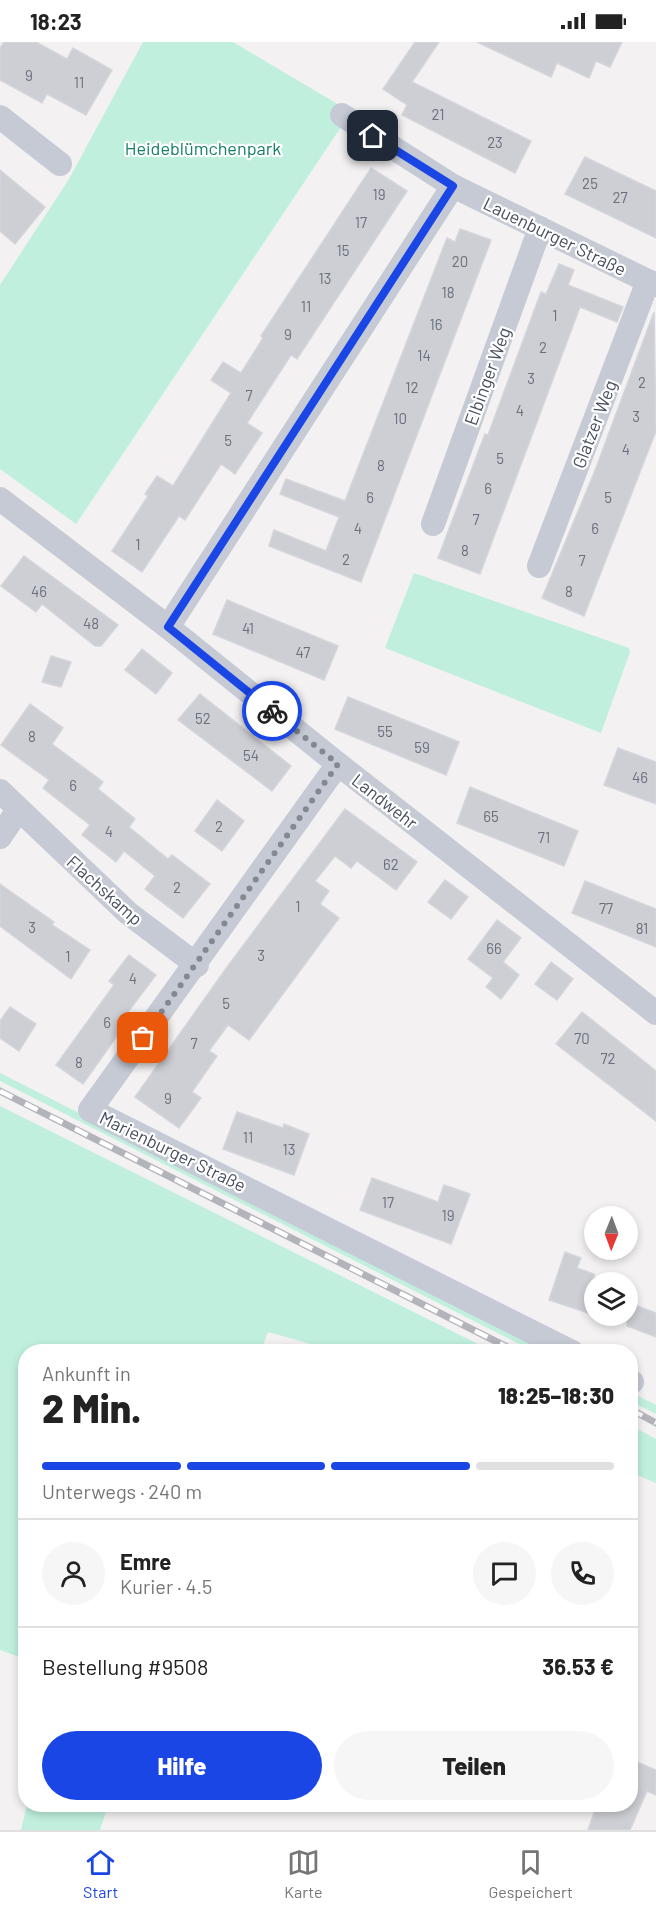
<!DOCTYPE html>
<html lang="de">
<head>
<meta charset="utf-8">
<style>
  :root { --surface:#fff; --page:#f6f6f6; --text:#222; --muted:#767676; --line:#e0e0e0; --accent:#1946e4 }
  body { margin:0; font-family:Barlow,sans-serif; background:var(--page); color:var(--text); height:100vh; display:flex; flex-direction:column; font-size:22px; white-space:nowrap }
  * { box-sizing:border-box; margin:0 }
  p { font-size:20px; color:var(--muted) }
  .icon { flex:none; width:33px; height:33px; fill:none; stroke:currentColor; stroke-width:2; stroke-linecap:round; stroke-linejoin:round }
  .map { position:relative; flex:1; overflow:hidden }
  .panel { position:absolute; left:18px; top:1302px; width:620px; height:468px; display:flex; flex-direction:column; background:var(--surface); border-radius:24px; box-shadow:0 3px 9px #0003 }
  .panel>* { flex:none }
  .needle { width:39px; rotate:181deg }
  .buttons { position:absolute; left:584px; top:1164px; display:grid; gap:12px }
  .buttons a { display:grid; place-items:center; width:54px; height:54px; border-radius:50%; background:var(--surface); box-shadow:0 3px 9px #0003; font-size:30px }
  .pin { position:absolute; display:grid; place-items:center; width:51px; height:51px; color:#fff; margin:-26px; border-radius:12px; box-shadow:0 3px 9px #0006 }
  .courier { position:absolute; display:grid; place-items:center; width:60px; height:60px; margin:-30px; border:4px solid #1946e4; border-radius:50%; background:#fff; color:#222; box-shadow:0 2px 8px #0007 }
  .overview em { font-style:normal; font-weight:800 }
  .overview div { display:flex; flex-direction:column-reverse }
  .overview { display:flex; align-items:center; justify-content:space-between; height:102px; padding:0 24px }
  h1 { font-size:39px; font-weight:800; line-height:45px }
  .bar { display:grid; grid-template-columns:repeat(4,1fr); gap:9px 6px; align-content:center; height:72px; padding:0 24px }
  .bar i { height:8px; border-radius:4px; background:var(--line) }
  .bar .current { background:var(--accent) }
  .bar p { grid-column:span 4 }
  .line { display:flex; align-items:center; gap:15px; padding:0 24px; border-top:2px solid var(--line) }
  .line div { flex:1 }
  .round { display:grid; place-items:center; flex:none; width:63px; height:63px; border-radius:32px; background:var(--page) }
  .primary-button { display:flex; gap:12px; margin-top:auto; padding:12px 24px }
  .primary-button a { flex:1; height:69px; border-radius:36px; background:var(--accent); color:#fff; font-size:24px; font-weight:800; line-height:69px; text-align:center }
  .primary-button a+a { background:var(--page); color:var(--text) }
  .status { display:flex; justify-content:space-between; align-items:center; height:42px; padding:0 30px; background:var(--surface); direction:ltr }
  .status svg { height:16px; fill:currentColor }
  .dock { display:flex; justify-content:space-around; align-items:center; height:84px; border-top:2px solid var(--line); background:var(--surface); font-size:16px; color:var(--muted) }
  .dock a { display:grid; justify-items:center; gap:3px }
  .dock .current { color:var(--accent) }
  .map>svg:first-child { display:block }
  .green { fill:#c0f0dd }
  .building { fill:#cdcfd5; stroke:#d5d5dc; stroke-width:1.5 }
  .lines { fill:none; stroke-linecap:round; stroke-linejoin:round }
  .street { stroke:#c5cad5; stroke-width:24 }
  .rail-casing { stroke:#b3b4bb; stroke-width:7 }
  .rail { stroke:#fff; stroke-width:4.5; stroke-dasharray:14; stroke-linecap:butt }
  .done { stroke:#848891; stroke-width:6; stroke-dasharray:0 10.8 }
  .route { stroke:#1946e4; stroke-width:8 }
  .labels { text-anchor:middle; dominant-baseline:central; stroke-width:4.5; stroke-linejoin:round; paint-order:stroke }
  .number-label { font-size:15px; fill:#696f7c }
  .park-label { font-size:18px; fill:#178163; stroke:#fff }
  .street-label { font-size:18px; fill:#484f5e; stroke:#fff }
</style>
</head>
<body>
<div class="status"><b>18:23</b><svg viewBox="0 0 49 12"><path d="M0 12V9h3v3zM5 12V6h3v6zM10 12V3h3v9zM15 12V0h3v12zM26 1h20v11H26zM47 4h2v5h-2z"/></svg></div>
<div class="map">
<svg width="656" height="1788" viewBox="0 0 656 1788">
  <rect width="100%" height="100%" fill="#f3f1f1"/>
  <g class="green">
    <path d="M143 0H233L351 70 76 482 0 427V243L69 137Z"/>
    <path d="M414 531 629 606 630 610 601 691 385 606Z"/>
    <path d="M0 1031 551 1309H533L0 1039Z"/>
    <path d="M0 1064 492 1309H336L268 1290 261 1309 26 1310 25 1617 0 1608Z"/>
    <path d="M630 1350 656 1363V1372L630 1359Z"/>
    <path d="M630 1383 656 1397V1441L630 1430Z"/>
    <path d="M27 1763V1762L108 1763 100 1788H21Z"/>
  </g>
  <g class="building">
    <path d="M4 0H36L67 17 73 6 112 28 86 73 47 52 42 61 0 38V6Z"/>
    <path d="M415 0H439L412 40 531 99 515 131 402 73 407 63 383 47Z"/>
    <path d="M477 0H622L610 25 596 19 589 36 557 21 551 35Z"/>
    <path d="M585 115 656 149V196L565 152Z"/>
    <path d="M371 126 407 149 297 317 291 313 247 381 262 391 235 432 221 422 185 478 179 474 142 530 112 509 148 454 145 452 157 434 173 444 231 351 211 338 223 320 241 331 263 296 261 294Z"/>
    <path d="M0 128 45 165 15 202 0 189Z"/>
    <path d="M460 187 491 198 361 540 269 504 274 488 326 509 339 475 280 452 286 437 345 459 447 196 455 200Z"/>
    <path d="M559 222 574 228 568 243 623 265 617 280 580 265 480 532 438 516 485 392 488 393 541 250 546 252Z"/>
    <path d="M654 270 656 389 584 574 542 556 594 431Z"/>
    <path d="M24 514 118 583 101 604H95L42 562 36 570 1 544Z"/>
    <path d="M227 558 338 604 324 638 213 592Z"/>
    <path d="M142 607 172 631 156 652 125 628Z"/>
    <path d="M51 614 71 620 61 645 42 640Z"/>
    <path d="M200 652 291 724 272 749 178 678Z"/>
    <path d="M348 655 459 700 446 733 335 687Z"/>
    <path d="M30 662 63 686 52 702 103 740 98 747 135 777 129 785 168 817 172 813 210 842 183 876 145 847 155 834 124 809 116 820 82 793 90 783 43 746 49 738 1 703Z"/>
    <path d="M618 706 656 720V762L604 743Z"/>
    <path d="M470 745 578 789 564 824 457 781Z"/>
    <path d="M217 758 244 779 222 809 195 789Z"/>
    <path d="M345 767 417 820 396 848 357 819 351 826 335 814 315 839 329 849 320 862 339 876 249 998 228 983 209 1009 217 1014 192 1050 201 1056 179 1086 135 1055 227 925Z"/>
    <path d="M445 838 468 855 451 877 428 860Z"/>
    <path d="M585 839 656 867V905L572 871Z"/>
    <path d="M0 842 54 880 52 883 90 908 71 937 0 884Z"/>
    <path d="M497 878 521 896 503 920 519 933 501 957 486 945 493 936 468 917Z"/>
    <path d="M129 913 156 933 125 974 129 977 83 1042 56 1023 114 943 109 939Z"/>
    <path d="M551 920 573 937 557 958 535 942Z"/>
    <path d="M10 965 36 982 19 1009 0 996V979Z"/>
    <path d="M582 970 656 1029V1079L556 1002Z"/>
    <path d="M237 1070 283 1086 284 1082 309 1092 294 1133 223 1107Z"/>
    <path d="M372 1136 438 1160 444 1143 470 1152 451 1202 360 1168Z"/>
    <path d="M565 1210 581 1216 577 1226 594 1232V1273L549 1258Z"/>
    <path d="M627 1260 656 1271V1295L627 1284Z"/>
    <path d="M630 1717 656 1728V1753L647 1749 630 1788H588L597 1762H630Z"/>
  </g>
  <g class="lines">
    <g class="street">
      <path d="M342 73 453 144 656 243"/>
      <path d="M0 75 60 122"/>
      <path d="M0 457 168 585 338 722 656 971"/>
      <path d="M433 482 540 186"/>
      <path d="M539 524 648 239"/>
      <path d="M168 585 453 144"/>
      <path d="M338 722 90 1068 572 1310"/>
      <path d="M0 749 128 871 197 923"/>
      <path d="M0 795 18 768"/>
      <path d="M630 1339 632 1340"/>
    </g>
    <g class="rail-casing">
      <g id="rail">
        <path d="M0 1049 517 1310"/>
        <path d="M630 1367 656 1381"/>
      </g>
    </g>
    <use href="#rail" class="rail"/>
  </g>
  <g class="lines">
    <path class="done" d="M143 996 338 722 272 669"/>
    <path class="route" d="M272 669 168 585 453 144 373 94"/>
  </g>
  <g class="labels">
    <g class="number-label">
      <text x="29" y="33">9</text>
      <text x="79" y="40">11</text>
      <text x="438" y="72">21</text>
      <text x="495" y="100">23</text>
      <text x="590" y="141">25</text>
      <text x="379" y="152">19</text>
      <text x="620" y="155">27</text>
      <text x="361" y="180">17</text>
      <text x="343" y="208">15</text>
      <text x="460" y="219">20</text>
      <text x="325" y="236">13</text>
      <text x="448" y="250">18</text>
      <text x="306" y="264">11</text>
      <text x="555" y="273">1</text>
      <text x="436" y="282">16</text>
      <text x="288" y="292">9</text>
      <text x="543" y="305">2</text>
      <text x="424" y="313">14</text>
      <text x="531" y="336">3</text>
      <text x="642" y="340">2</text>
      <text x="412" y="345">12</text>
      <text x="249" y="353">7</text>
      <text x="520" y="368">4</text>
      <text x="636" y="374">3</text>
      <text x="400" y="376">10</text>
      <text x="228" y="398">5</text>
      <text x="626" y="407">4</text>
      <text x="500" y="416">5</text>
      <text x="381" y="423">8</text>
      <text x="488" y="446">6</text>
      <text x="370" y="455">6</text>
      <text x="608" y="455">5</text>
      <text x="476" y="477">7</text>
      <text x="358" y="486">4</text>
      <text x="595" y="486">6</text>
      <text x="138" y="502">1</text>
      <text x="465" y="508">8</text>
      <text x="346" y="517">2</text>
      <text x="582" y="518">7</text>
      <text x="39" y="549">46</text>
      <text x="569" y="549">8</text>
      <text x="91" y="581">48</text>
      <text x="248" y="586">41</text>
      <text x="303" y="610">47</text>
      <text x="203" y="676">52</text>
      <text x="385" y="689">55</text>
      <text x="32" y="694">8</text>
      <text x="422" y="705">59</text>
      <text x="251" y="713">54</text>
      <text x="640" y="735">46</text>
      <text x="73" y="743">6</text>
      <text x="491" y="774">65</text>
      <text x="219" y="784">2</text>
      <text x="109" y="789">4</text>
      <text x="544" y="795">71</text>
      <text x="391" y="822">62</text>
      <text x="177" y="845">2</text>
      <text x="298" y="864">1</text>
      <text x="606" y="866">77</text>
      <text x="32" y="885">3</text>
      <text x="642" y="886">81</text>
      <text x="494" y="906">66</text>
      <text x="261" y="913">3</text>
      <text x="68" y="914">1</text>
      <text x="133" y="936">4</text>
      <text x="226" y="961">5</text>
      <text x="107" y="980">6</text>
      <text x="582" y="996">70</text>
      <text x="194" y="1001">7</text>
      <text x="608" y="1016">72</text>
      <text x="79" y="1020">8</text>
      <text x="168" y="1056">9</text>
      <text x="248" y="1095">11</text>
      <text x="289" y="1107">13</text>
      <text x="388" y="1160">17</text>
      <text x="448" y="1173">19</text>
    </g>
    <g class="park-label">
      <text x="203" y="106">Heideblümchenpark</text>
    </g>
    <g class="street-label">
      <text transform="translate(555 194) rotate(26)">Lauenburger Straße</text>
      <text transform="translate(487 334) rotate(-70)">Elbinger Weg</text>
      <text transform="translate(594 382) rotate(-69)">Glatzer Weg</text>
      <text transform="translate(385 759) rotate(38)">Landwehr</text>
      <text transform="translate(105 848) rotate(42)">Flachskamp</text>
      <text transform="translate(173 1109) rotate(26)">Marienburger Straße</text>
    </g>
  </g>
</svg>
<div class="buttons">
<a><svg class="needle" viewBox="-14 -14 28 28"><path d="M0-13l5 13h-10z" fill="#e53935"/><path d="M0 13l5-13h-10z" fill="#767676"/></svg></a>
<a><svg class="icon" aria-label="layers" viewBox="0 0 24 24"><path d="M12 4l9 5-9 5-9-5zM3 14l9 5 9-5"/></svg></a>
</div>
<div class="pin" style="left:143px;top:996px;background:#ea580c"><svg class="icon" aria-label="bag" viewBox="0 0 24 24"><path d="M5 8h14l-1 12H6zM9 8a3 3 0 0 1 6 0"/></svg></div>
<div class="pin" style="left:373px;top:94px;background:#1f2937"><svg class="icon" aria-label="home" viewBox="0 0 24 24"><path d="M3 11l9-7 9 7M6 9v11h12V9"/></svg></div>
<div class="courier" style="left:272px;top:669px"><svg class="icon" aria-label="bike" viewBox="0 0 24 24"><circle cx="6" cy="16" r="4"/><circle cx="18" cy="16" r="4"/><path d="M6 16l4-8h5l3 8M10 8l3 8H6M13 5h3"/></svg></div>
<section class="panel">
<div class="overview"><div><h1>2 Min.</h1><p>Ankunft in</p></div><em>18:25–18:30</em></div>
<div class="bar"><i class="current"></i><i class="current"></i><i class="current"></i><i></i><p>Unterwegs · 240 m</p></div>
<div class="line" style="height:108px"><a class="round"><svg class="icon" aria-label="person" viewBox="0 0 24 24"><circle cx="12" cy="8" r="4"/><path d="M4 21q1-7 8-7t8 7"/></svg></a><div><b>Emre</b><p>Kurier · 4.5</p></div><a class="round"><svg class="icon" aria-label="chat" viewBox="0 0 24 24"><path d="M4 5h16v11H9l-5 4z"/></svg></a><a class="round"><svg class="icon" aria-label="phone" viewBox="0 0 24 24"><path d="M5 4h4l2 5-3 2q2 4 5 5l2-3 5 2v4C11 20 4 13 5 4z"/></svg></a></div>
<div class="line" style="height:78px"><div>Bestellung #9508</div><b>36.53 €</b></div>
<div class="primary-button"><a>Hilfe</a><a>Teilen</a></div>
</section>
</div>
<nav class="dock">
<a class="current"><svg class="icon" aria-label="home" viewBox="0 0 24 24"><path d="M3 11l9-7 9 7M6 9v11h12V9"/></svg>Start</a>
<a><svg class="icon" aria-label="map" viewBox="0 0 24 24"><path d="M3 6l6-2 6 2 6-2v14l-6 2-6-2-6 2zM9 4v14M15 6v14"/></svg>Karte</a>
<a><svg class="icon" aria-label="saved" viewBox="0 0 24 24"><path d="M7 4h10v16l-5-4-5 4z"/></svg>Gespeichert</a>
</nav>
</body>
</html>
